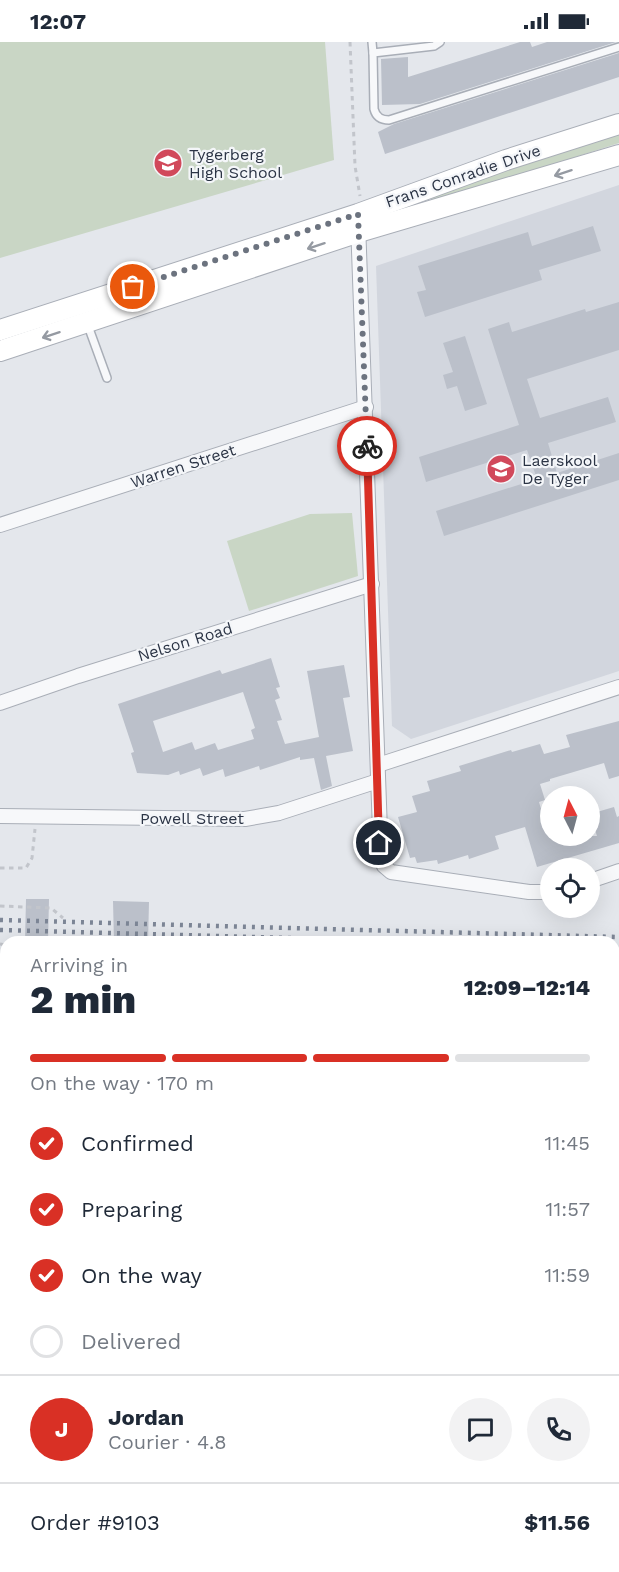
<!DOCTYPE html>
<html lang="en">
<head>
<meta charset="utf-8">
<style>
  :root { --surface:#fff; --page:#f2f2f3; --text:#1f2937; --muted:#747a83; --line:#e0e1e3; --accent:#d93025 }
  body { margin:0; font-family:"Work Sans",sans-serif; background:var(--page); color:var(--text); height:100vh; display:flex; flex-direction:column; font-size:22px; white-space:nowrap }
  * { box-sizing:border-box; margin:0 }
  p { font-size:20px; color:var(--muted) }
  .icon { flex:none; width:33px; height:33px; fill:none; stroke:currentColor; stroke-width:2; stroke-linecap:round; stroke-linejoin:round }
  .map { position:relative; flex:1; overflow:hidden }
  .side { position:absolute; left:0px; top:894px; width:620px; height:636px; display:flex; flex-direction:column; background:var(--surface); border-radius:18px 18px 0 0; box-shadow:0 6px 24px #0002 }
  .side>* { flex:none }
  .needle { width:39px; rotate:354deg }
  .fabs { position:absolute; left:540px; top:744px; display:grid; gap:12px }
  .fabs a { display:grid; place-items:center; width:60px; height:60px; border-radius:50%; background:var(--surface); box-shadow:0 6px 24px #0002; font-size:30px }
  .pin { position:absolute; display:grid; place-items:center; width:51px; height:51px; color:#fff; margin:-26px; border:3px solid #fff; border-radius:50%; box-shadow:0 2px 6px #0007 }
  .courier { position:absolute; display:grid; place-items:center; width:60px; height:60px; margin:-30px; border:4px solid #d93025; border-radius:50%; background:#fff; color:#222; box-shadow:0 2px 8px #0007 }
  .overview em { font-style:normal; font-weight:800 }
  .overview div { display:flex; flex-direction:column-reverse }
  .overview { display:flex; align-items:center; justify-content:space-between; height:102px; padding:0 30px }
  h1 { font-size:39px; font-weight:800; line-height:45px }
  .bar { display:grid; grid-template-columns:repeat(4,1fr); gap:9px 6px; align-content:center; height:72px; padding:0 30px }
  .bar i { height:8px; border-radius:4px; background:var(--line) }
  .bar .selected { background:var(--accent) }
  .bar p { grid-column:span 4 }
  .line { display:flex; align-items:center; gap:15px; padding:0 30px; border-top:2px solid var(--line) }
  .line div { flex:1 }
  .round { display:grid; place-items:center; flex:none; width:63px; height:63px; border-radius:32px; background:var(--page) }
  ol { padding:0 30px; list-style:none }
  li { display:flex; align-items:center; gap:18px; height:66px }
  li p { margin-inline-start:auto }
  li .icon { padding:6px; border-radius:50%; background:var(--accent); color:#fff; stroke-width:4 }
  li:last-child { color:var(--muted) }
  li i { width:33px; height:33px; border:3px solid var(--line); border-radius:50% }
  .status { display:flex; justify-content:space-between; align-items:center; height:42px; padding:0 30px; background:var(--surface); direction:ltr }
  .status svg { height:16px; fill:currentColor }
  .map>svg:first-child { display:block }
  .built { fill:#d2d6de }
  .green { fill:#c9d6c5 }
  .building { fill:#bbc0ca; fill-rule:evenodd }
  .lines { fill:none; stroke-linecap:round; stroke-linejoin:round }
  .service-casing { stroke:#a9aeb7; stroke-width:10 }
  .minor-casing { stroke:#a9aeb7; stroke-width:16 }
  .secondary-casing { stroke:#a9aeb7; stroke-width:22 }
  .path { stroke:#c2c5cb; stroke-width:3; stroke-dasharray:4.5 4.5; stroke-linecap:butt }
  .service { stroke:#f7f8fa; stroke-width:7 }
  .minor { stroke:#f7f8fa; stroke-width:14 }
  .secondary { stroke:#fff; stroke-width:20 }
  .rail { stroke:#7d8696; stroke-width:4.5; stroke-dasharray:3 6; stroke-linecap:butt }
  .oneway { stroke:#959aa2 }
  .done { stroke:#6c737f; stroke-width:6; stroke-dasharray:0 10.8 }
  .route { stroke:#d93025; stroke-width:8 }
  .labels { text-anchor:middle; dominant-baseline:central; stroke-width:4.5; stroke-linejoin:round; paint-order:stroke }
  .poi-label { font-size:16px; fill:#2b3445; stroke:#f4f6f9; text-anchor:start }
  .street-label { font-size:16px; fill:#2b3445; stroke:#f4f6f9 }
</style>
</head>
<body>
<div class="status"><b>12:07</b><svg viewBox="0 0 49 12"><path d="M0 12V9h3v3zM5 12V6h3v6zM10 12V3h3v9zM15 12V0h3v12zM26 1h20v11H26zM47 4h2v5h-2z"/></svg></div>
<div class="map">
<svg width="619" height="1530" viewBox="0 0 619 1530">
  <rect width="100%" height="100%" fill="#e4e7ec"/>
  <path class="built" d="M619 143V629L411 697 392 684 376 224Z"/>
  <g class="green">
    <path d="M0 0H325L334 118 0 216Z"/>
    <path d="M619 91V101L504 138 431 158 432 154Z"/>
    <path d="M352 471 358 534 249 569 227 499 310 472Z"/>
  </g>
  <g class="building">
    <path d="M520 0H530L532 5 547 0H616L420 62 382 63 381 17 408 15V35Z"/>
    <path d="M619 11V35L385 112 378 90 394 82Z"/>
    <path d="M593 184 601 209 539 228 542 238 425 275 417 250 426 248 418 224 528 190 532 204Z"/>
    <path d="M619 260V308L527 337 540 376 608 355 616 380 548 401 557 431 619 411V438L444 494 436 469 537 437 527 408 426 440 419 415 519 383 488 287 509 280 512 290 585 267 586 270Z"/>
    <path d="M465 294 487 362 465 369 457 344 447 347 443 333 453 330 443 301Z"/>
    <path d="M271 616 280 645 276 646 280 656 275 658 282 678 277 679 285 702 319 695 307 629 344 623 350 655 343 656 353 709 326 714 332 744 321 748 314 716 300 718V715L260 728 259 724 225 735 223 727 203 734 200 726 180 733 179 729 168 733 137 731 131 711 134 710 118 662 220 628 222 632ZM243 650 255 686 251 688 254 697 218 708 215 701 195 708 192 700 163 710 153 679Z"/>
    <path d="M619 679V734L609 737 604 721 550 737V739L540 742 545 758 539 760 549 794H597L590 772 614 765 617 775 619 774V801L537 825 525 785 495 794 499 807 469 817 468 813 438 822 437 818 417 821 415 815 410 816 398 775 417 770 412 754 430 749 427 739 461 729 459 724 511 708 512 710 540 702 544 712 570 705 566 693Z"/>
    <path d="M26 857H49L48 900H25Z"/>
    <path d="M113 859 149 860 148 900H114Z"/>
  </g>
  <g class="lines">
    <g class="service-casing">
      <g id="service">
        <path d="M372 0 373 11"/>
        <path d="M440 0 434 4 373 11 374 67C376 75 381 78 389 78L619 5"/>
        <path d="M87 281 107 336"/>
      </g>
    </g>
    <g class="minor-casing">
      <g id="minor">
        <path d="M358 181 381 817 384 824 391 830 529 850H550"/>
        <path d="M0 483 366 365"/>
        <path d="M0 661 78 634 372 542"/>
        <path d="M378 723 619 645"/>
        <path d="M0 774 245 777 279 771 378 739"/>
        <path d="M590 839 619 829"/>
        <path d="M614 1011 619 1009"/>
        <path d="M0 1028 6 1026"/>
        <path d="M614 1195 619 1193"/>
        <path d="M0 1211 6 1209"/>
        <path d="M614 1378 619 1376"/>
        <path d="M0 1393 6 1391"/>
        <path d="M405 1524 406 1530"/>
        <path d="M140 1530 159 1524"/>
      </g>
    </g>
    <g class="secondary-casing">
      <g id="secondary">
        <path d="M0 288 358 172 506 118 619 82"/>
        <path d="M0 309 359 190 619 113"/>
      </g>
    </g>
    <g class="path">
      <path d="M350 0 355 124 360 154"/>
      <path d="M0 826H26L32 816 35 787"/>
      <path d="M0 864 51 866 63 876"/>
      <path d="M58 900 62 893"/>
      <path d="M0 902 6 903"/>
      <path d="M0 949H6"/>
      <path d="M0 976H6"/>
    </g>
    <use href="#service" class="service"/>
    <use href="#minor" class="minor"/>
    <use href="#secondary" class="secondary"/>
    <g class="rail">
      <path d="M0 878 619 895"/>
      <path d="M0 888 433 900"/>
      <path d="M614 905H619"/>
    </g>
  </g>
  <defs><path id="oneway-shaft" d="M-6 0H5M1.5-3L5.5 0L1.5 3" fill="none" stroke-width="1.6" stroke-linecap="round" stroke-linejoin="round" transform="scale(1.5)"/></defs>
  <g class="oneway">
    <use href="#oneway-shaft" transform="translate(563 131) rotate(162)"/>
    <use href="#oneway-shaft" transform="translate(316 204) rotate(162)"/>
    <use href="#oneway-shaft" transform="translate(51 293) rotate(162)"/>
  </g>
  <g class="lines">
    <path class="done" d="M133 245 358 172 367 404"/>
    <path class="route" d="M367 404 379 801"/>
  </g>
  <defs>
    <g id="school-disc" transform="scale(1.5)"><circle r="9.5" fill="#d1495b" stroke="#f4f6f9"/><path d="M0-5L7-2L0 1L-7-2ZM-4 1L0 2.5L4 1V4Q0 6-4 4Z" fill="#fff"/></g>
  </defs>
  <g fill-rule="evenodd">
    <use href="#school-disc" x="168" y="121"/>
    <use href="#school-disc" x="501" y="427"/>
  </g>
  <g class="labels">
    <g class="poi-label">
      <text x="189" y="112">Tygerberg<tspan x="189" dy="18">High School</tspan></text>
      <text x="522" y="418">Laerskool<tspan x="522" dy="18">De Tyger</tspan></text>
    </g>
    <g class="street-label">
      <text transform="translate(463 134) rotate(-19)">Frans Conradie Drive</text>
      <text transform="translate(183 424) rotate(-18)">Warren Street</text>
      <text transform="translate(185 600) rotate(-17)">Nelson Road</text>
      <text x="192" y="776">Powell Street</text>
    </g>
  </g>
</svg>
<div class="fabs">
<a><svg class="needle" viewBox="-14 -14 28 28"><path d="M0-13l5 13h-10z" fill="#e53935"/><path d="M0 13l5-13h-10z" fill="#747a83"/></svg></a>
<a><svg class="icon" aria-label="locate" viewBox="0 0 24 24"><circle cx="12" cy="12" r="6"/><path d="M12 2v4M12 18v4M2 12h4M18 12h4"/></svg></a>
</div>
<div class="pin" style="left:133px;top:245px;background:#ea580c"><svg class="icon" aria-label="bag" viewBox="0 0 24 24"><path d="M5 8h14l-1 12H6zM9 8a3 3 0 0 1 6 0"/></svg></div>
<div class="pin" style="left:379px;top:801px;background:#1f2937"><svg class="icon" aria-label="home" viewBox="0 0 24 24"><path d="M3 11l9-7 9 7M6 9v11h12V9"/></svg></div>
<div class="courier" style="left:367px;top:404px"><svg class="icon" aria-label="bike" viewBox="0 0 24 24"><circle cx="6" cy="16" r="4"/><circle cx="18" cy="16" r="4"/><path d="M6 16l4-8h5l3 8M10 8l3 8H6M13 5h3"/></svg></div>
<section class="side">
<div class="overview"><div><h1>2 min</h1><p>Arriving in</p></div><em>12:09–12:14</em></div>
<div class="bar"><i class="selected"></i><i class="selected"></i><i class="selected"></i><i></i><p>On the way · 170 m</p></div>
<ol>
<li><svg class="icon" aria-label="check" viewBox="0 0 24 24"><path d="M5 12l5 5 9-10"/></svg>Confirmed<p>11:45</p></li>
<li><svg class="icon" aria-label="check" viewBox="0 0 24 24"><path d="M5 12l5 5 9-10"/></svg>Preparing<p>11:57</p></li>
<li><svg class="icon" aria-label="check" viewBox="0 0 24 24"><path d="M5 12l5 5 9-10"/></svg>On the way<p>11:59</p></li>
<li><i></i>Delivered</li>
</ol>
<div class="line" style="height:108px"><b class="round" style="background:var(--accent);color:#fff">J</b><div><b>Jordan</b><p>Courier · 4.8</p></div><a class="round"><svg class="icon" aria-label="chat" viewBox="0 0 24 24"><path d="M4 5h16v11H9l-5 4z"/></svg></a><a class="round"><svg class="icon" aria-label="phone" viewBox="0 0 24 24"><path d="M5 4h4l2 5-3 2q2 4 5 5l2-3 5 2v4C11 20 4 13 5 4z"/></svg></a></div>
<div class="line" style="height:78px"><div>Order #9103</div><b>$11.56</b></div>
</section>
</div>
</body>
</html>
